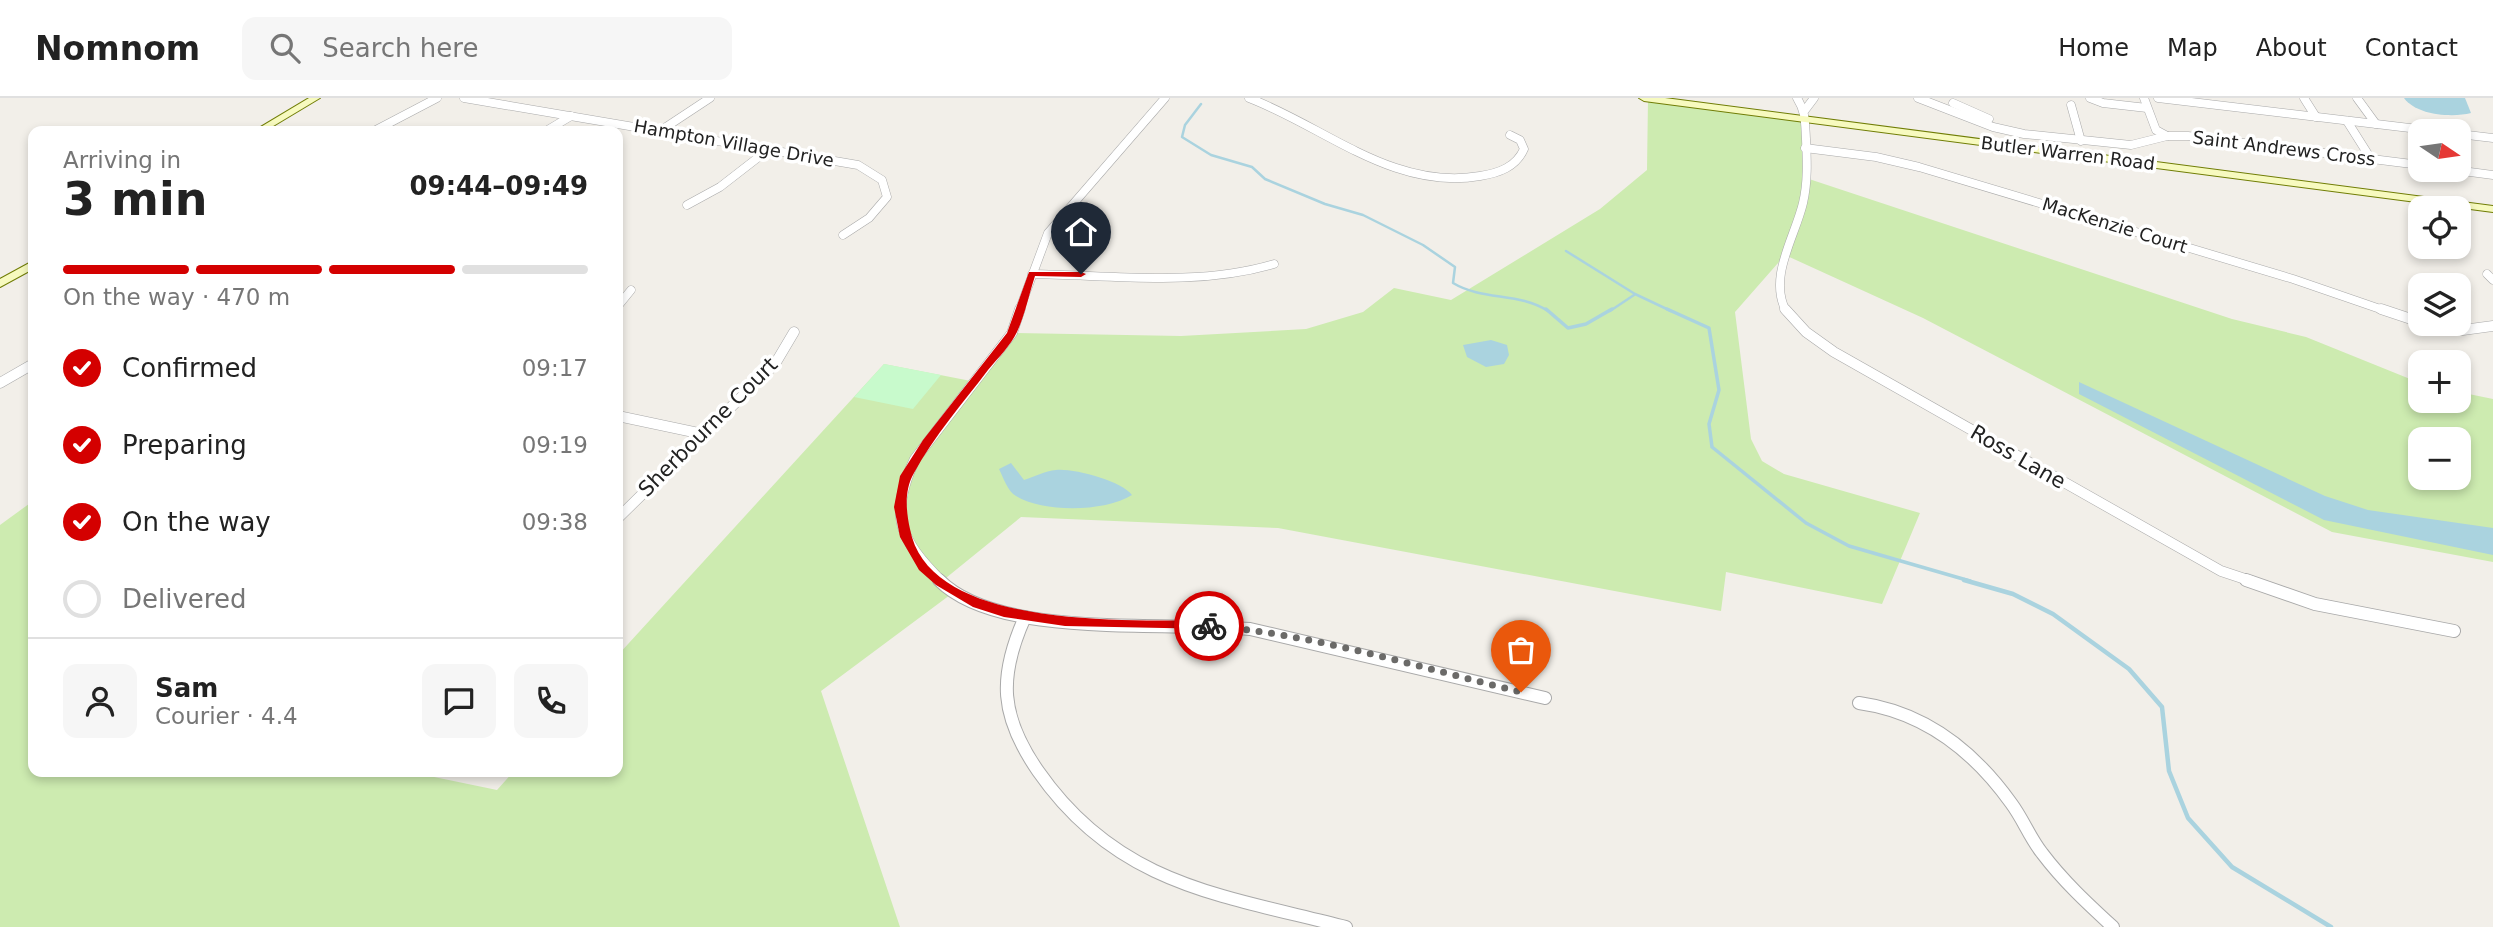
<!DOCTYPE html>
<html lang="en">
<head>
<meta charset="utf-8">
<style>
  :root { --surface:#fff; --page:#f6f6f6; --text:#222; --muted:#767676; --line:#e0e0e0; --accent:#d40000 }
  body { margin:0; font-family:"DejaVu Sans",sans-serif; background:var(--page); color:var(--text); height:100vh; display:flex; flex-direction:column; font-size:26px; white-space:nowrap }
  * { box-sizing:border-box; margin:0 }
  p { font-size:23px; color:var(--muted) }
  .icon { flex:none; width:38px; height:38px; fill:none; stroke:currentColor; stroke-width:2; stroke-linecap:round; stroke-linejoin:round }
  .map { position:relative; flex:1; overflow:hidden }
  .details { position:absolute; left:28px; top:28px; width:595px; height:651px; display:flex; flex-direction:column; background:var(--surface); border-radius:14px; box-shadow:0 4px 10px #0003 }
  .details>* { flex:none }
  .needle { width:46px; rotate:103deg }
  .fabs { position:absolute; left:2408px; top:21px; display:grid; gap:14px }
  .fabs a { display:grid; place-items:center; width:63px; height:63px; border-radius:14px; background:var(--surface); box-shadow:0 4px 10px #0003; font-size:35px }
  .pin { position:absolute; display:grid; place-items:center; width:60px; height:60px; color:#fff; margin:-72px -30px; border-radius:50% 50% 50% 0; rotate:-45deg; box-shadow:0 0 7px #0007 }
  .pin .icon { rotate:45deg }
  .courier { position:absolute; display:grid; place-items:center; width:70px; height:70px; margin:-35px; border:5px solid #d40000; border-radius:50%; background:#fff; color:#222; box-shadow:0 2px 9px #0007 }
  .head em { font-style:normal; font-weight:800 }
  .head div { display:flex; flex-direction:column-reverse }
  .head { display:flex; align-items:center; justify-content:space-between; height:119px; padding:0 35px }
  h1 { font-size:46px; font-weight:800; line-height:52px }
  .bar { display:grid; grid-template-columns:repeat(4,1fr); gap:10px 7px; align-content:center; height:84px; padding:0 35px }
  .bar i { height:9px; border-radius:5px; background:var(--line) }
  .bar .current { background:var(--accent) }
  .bar p { grid-column:span 4 }
  .line { display:flex; align-items:center; gap:18px; padding:0 35px; border-top:2px solid var(--line) }
  .line div { flex:1 }
  .round { display:grid; place-items:center; flex:none; width:74px; height:74px; border-radius:14px; background:var(--page) }
  ol { padding:0 35px; list-style:none }
  li { display:flex; align-items:center; gap:21px; height:77px }
  li p { margin-inline-start:auto }
  li .icon { padding:7px; border-radius:50%; background:var(--accent); color:#fff; stroke-width:4 }
  li:last-child { color:var(--muted) }
  li i { width:38px; height:38px; border:4px solid var(--line); border-radius:50% }
  header { display:flex; align-items:center; gap:42px; box-sizing:border-box; height:98px; padding:0 35px; background:var(--surface); border-bottom:2px solid var(--line) }
  header strong { font-size:33px }
  nav { display:flex; gap:38px; margin-inline-start:auto; font-size:24px }
  .search { width:490px; height:63px; background:var(--page); display:flex; align-items:center; gap:18px; box-sizing:border-box; padding:0 24px; border-radius:14px; color:var(--muted); font-size:26px }
  .map>svg:first-child { display:block }
  .grass { fill:#cdebb0; fill-rule:evenodd }
  .park { fill:#c8facc }
  .water { fill:#aad3df }
  .lines { fill:none; stroke-linecap:round; stroke-linejoin:round }
  .stream-far2 { stroke:#aad3df; stroke-width:2.5 }
  .stream-far1 { stroke:#aad3df; stroke-width:3.5 }
  .stream { stroke:#aad3df; stroke-width:4.5 }
  .minor-far2-casing { stroke:#a9a9a9; stroke-width:9 }
  .minor-far1-casing { stroke:#a9a9a9; stroke-width:11 }
  .minor-casing { stroke:#a9a9a9; stroke-width:14 }
  .secondary-casing { stroke:#707d05; stroke-width:2 }
  .minor-far2 { stroke:#fff; stroke-width:8 }
  .minor-far1 { stroke:#fff; stroke-width:10 }
  .minor { stroke:#fff; stroke-width:12 }
  .secondary { fill:#f7fabf; fill-rule:evenodd }
  .route { fill:#d40000 }
  .done { stroke:#6b6a68; stroke-width:7; stroke-dasharray:0 12.6 }
  .labels { text-anchor:middle; dominant-baseline:central; stroke-width:7; stroke-linejoin:round; paint-order:stroke }
  .far-street-label { font-size:18px; fill:#222; stroke:#fff }
  .street-label { font-size:21px; fill:#222; stroke:#fff }
</style>
</head>
<body>
<header>
<strong>Nomnom</strong>
<div class="search"><svg class="icon" aria-label="search" viewBox="0 0 24 24"><circle cx="10" cy="10" r="6"/><path d="M15 15l6 6"/></svg>Search here</div>
<nav><a>Home</a><a>Map</a><a>About</a><a>Contact</a></nav>
</header>
<div class="map">
<svg width="2493" height="829" viewBox="0 0 2493 829">
  <rect width="100%" height="100%" fill="#f2efe9"/>
  <path class="grass" d="M1648 1 1805 21 1806 80 2232 221 2306 239 2420 285V303H2459V294L2493 301V464L2332 434 1923 220 1785 157 1735 214 1751 341 1762 363 1784 376 1920 415 1882 506 1726 474 1721 513 1278 430 1021 419 941 484 954 494 821 593 900 829H0V427L33 403V674H410L497 692 513 674H618V557L884 266 976 284 1012 235 1181 238 1306 231 1363 214 1394 190 1451 202 1600 111 1647 72ZM2420 341H2459V380H2420Z"/>
  <path class="park" d="M884 266 941 277 913 311 854 299Z"/>
  <g class="water">
    <path d="M2404 0H2465L2471 15C2452 20 2416 17 2404 0Z"/>
    <path d="M1491 242 1507 247 1509 257 1504 266 1486 269 1467 259 1463 247Z"/>
    <path d="M2079 284 2325 398 2368 412 2493 430V457L2324 422 2079 296Z"/>
    <path d="M1011 365 1024 382C1034 379 1045 373 1056 372 1073 370 1122 383 1132 397 1105 414 1044 415 1016 398 1008 394 1003 379 999 371Z"/>
  </g>
  <g class="lines">
    <g class="stream-far2">
      <path d="M1201 6 1185 27 1182 39 1211 57 1252 69 1265 81 1325 106 1363 117 1423 147 1455 169 1453 185C1483 203 1519 194 1548 213"/>
      <path d="M1566 153 1635 196 1671 213"/>
      <path d="M1610 213 1634 197"/>
    </g>
    <g class="stream-far1">
      <path d="M1546 211 1568 230 1586 226 1612 211"/>
      <path d="M1667 211 1709 230 1719 292 1709 326 1712 349 1806 425 1849 448 1970 483"/>
    </g>
    <path class="stream" d="M1964 482 2013 496 2053 516 2129 571 2162 609 2169 673 2188 720 2232 769 2331 829"/>
    <g class="minor-far2-casing">
      <g id="minor-far2">
        <path d="M464 0 858 67 882 82 887 99 869 120 843 137"/>
        <path d="M1249 0C1325 29 1394 93 1480 78 1499 75 1516 69 1524 51L1520 42 1510 37"/>
        <path d="M1918 0 1993 29 2024 36 2131 47 2167 38H2188L2420 67"/>
        <path d="M2090 0 2103 5 2147 10"/>
        <path d="M2144 0 2156 32 2167 38"/>
        <path d="M2158 0 2435 33"/>
        <path d="M2304 0 2316 19"/>
        <path d="M2357 0 2376 26"/>
        <path d="M1953 5 1989 21"/>
        <path d="M2071 7 2081 43"/>
        <path d="M1805 12 1814 0"/>
        <path d="M2347 23 2371 61"/>
        <path d="M374 33 437 0"/>
        <path d="M546 33 571 18"/>
        <path d="M660 33 710 0"/>
        <path d="M2459 36 2493 40"/>
        <path d="M1805 50 1876 59 1919 69 2293 181 2386 213"/>
        <path d="M2455 72 2493 77"/>
        <path d="M687 107 720 89 769 51"/>
        <path d="M1032 176C1112 177 1196 189 1274 166"/>
        <path d="M2487 176 2493 182"/>
        <path d="M618 208 631 192"/>
        <path d="M1019 213 1048 135 1165 0"/>
        <path d="M1786 213C1768 179 1795 139 1803 105 1808 84 1807 62 1806 41 1805 25 1806 14 1797 0"/>
      </g>
    </g>
    <g class="minor-far1-casing">
      <g id="minor-far1">
        <path d="M1785 211 1806 234 1834 254 2221 473 2251 483"/>
        <path d="M2381 211 2420 224"/>
        <path d="M2427 226 2463 232 2493 228"/>
        <path d="M0 285 33 266"/>
        <path d="M618 318 703 336"/>
        <path d="M618 420 775 266 794 234"/>
        <path d="M941 483C900 442 888 417 915 361L1012 235 1020 211"/>
      </g>
    </g>
    <g class="minor-casing">
      <g id="minor">
        <path d="M939 482C998 542 1169 523 1250 531L1545 600"/>
        <path d="M2246 482 2315 506 2454 533"/>
        <path d="M1025 519C998 579 1000 618 1038 673 1117 787 1221 797 1346 829"/>
        <path d="M1859 605C1924 614 1973 652 2011 705 2023 721 2030 740 2042 755 2063 783 2088 806 2113 829"/>
      </g>
    </g>
    <g class="secondary-casing">
      <g id="secondary">
        <path d="M309 0H320L265 33H254Z"/>
        <path d="M1639 0H1665L2493 108V114L1644 3Z"/>
        <path d="M33 163V171L0 189V181Z"/>
      </g>
    </g>
    <use href="#minor-far2" class="minor-far2"/>
    <use href="#minor-far1" class="minor-far1"/>
    <use href="#minor" class="minor"/>
    <use href="#secondary" class="secondary"/>
  </g>
  <path class="route" d="M1029 174H1081L1086 176 1081 179 1035 178C1029 196 1025 217 1017 234 1011 247 998 260 988 272 963 305 934 338 914 375 904 392 906 413 910 431 929 534 1132 521 1209 523L1215 528 1213 531 1065 528 1004 519 973 509 936 487 919 472 900 439 894 409 900 378 923 342 1007 235Z"/>
  <g class="lines">
    <path class="done" d="M1209 528C1311 535 1421 570 1521 594"/>
  </g>
  <g class="labels">
    <g class="far-street-label">
      <text transform="translate(734 45) rotate(10)">Hampton Village Drive</text>
      <text transform="translate(2284 50) rotate(7)">Saint Andrews Cross</text>
      <text transform="translate(2068 55) rotate(7)">Butler Warren Road</text>
      <text transform="translate(2115 127) rotate(17)">MacKenzie Court</text>
    </g>
    <g class="street-label">
      <text transform="translate(708 329) rotate(-45)">Sherbourne Court</text>
      <text transform="translate(2018 359) rotate(30)">Ross Lane</text>
    </g>
  </g>
</svg>
<div class="fabs">
<a><svg class="needle" viewBox="-14 -14 28 28"><path d="M0-13l5 13h-10z" fill="#e53935"/><path d="M0 13l5-13h-10z" fill="#767676"/></svg></a>
<a><svg class="icon" aria-label="locate" viewBox="0 0 24 24"><circle cx="12" cy="12" r="6"/><path d="M12 2v4M12 18v4M2 12h4M18 12h4"/></svg></a>
<a><svg class="icon" aria-label="layers" viewBox="0 0 24 24"><path d="M12 4l9 5-9 5-9-5zM3 14l9 5 9-5"/></svg></a>
<a>+</a>
<a>−</a>
</div>
<div class="pin" style="left:1521px;top:594px;background:#ea580c"><svg class="icon" aria-label="bag" viewBox="0 0 24 24"><path d="M5 8h14l-1 12H6zM9 8a3 3 0 0 1 6 0"/></svg></div>
<div class="pin" style="left:1081px;top:176px;background:#1f2937"><svg class="icon" aria-label="home" viewBox="0 0 24 24"><path d="M3 11l9-7 9 7M6 9v11h12V9"/></svg></div>
<div class="courier" style="left:1209px;top:528px"><svg class="icon" aria-label="bike" viewBox="0 0 24 24"><circle cx="6" cy="16" r="4"/><circle cx="18" cy="16" r="4"/><path d="M6 16l4-8h5l3 8M10 8l3 8H6M13 5h3"/></svg></div>
<section class="details">
<div class="head"><div><h1>3 min</h1><p>Arriving in</p></div><em>09:44–09:49</em></div>
<div class="bar"><i class="current"></i><i class="current"></i><i class="current"></i><i></i><p>On the way · 470 m</p></div>
<ol>
<li><svg class="icon" aria-label="check" viewBox="0 0 24 24"><path d="M5 12l5 5 9-10"/></svg>Confirmed<p>09:17</p></li>
<li><svg class="icon" aria-label="check" viewBox="0 0 24 24"><path d="M5 12l5 5 9-10"/></svg>Preparing<p>09:19</p></li>
<li><svg class="icon" aria-label="check" viewBox="0 0 24 24"><path d="M5 12l5 5 9-10"/></svg>On the way<p>09:38</p></li>
<li><i></i>Delivered</li>
</ol>
<div class="line" style="height:126px"><a class="round"><svg class="icon" aria-label="person" viewBox="0 0 24 24"><circle cx="12" cy="8" r="4"/><path d="M4 21q1-7 8-7t8 7"/></svg></a><div><b>Sam</b><p>Courier · 4.4</p></div><a class="round"><svg class="icon" aria-label="chat" viewBox="0 0 24 24"><path d="M4 5h16v11H9l-5 4z"/></svg></a><a class="round"><svg class="icon" aria-label="phone" viewBox="0 0 24 24"><path d="M5 4h4l2 5-3 2q2 4 5 5l2-3 5 2v4C11 20 4 13 5 4z"/></svg></a></div>
</section>
</div>
</body>
</html>
